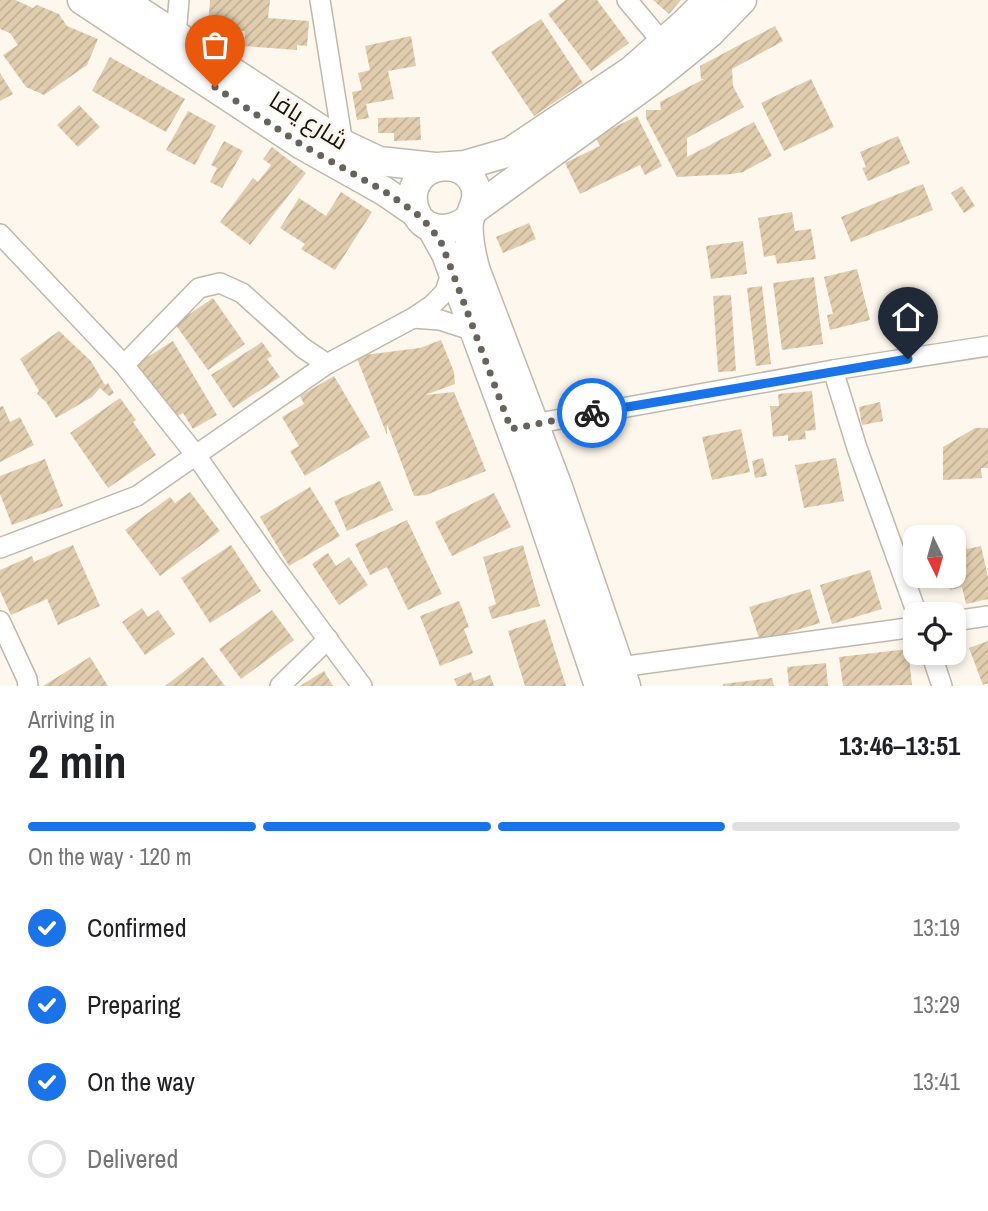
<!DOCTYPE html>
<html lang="en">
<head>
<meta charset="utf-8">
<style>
  :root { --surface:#fff; --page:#f6f6f6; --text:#202124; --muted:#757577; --line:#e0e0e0; --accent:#1a73e8 }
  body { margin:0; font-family:"Archivo Narrow",Cairo,sans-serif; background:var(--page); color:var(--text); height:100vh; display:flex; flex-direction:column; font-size:26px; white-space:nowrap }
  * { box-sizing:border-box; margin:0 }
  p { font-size:23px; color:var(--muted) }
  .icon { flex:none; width:38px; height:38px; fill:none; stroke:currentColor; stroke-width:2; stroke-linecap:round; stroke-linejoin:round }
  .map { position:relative; height:686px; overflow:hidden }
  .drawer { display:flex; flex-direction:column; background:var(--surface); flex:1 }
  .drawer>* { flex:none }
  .needle { width:46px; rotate:175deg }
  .buttons { position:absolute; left:903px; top:525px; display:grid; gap:14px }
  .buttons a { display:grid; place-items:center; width:63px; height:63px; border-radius:14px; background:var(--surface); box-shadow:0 4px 10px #0003; font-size:35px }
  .pin { position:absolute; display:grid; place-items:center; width:60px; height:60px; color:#fff; margin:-72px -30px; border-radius:50% 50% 50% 0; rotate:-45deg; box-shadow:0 0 7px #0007 }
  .pin .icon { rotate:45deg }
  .courier { position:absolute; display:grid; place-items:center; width:70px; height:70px; margin:-35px; border:5px solid #1a73e8; border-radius:50%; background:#fff; color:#222; box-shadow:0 2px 9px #0007 }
  .head em { font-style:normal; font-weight:700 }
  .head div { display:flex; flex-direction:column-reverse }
  .head { display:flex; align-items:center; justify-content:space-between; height:119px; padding:0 28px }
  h1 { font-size:46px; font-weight:700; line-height:52px }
  .bar { display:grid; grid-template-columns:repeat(4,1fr); gap:10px 7px; align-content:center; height:84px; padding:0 28px }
  .bar i { height:9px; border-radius:5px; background:var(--line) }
  .bar .selected { background:var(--accent) }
  .bar p { grid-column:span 4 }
  ol { padding:0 28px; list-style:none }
  li { display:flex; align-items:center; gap:21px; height:77px }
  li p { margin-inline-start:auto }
  li .icon { padding:7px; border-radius:50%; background:var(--accent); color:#fff; stroke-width:4 }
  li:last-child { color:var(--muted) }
  li i { width:38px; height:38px; border:4px solid var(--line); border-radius:50% }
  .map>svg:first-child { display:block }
  .building { fill:url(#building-hatch) }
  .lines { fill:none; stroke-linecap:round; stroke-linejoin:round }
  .minor-casing { stroke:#c0b8ac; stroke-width:22 }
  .secondary-casing { stroke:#c0b8ac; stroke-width:31 }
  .minor { stroke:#fff; stroke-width:19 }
  .secondary { stroke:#fff; stroke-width:28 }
  .done { stroke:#68635d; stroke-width:7; stroke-dasharray:0 12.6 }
  .route { stroke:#1a73e8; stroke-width:9 }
  .labels { text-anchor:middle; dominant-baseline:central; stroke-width:5; stroke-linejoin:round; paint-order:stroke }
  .street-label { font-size:24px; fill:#171410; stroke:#fef7ed }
</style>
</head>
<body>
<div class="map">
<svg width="988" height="686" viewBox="0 0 988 686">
  <defs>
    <pattern id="building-hatch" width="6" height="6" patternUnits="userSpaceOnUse" patternTransform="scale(1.75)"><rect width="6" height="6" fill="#e1cdae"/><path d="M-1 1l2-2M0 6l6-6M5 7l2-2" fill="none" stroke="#c0af95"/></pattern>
  </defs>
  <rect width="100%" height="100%" fill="#fef7ed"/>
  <g class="building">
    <path d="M0 0H15L33 8 37 5 59 14 67 26 98 39 87 65 44 95 26 87 3 55 18 45 10 33 0 29Z"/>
    <path d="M210 0H270L268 18 309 21 307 46 297 45V50L244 46 245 31 208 28Z"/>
    <path d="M566 0H597L629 43 591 71 548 14Z"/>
    <path d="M653 0H681L669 14Z"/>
    <path d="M541 19 583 83 534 116 491 52Z"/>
    <path d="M775 26 783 41 732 69 733 86 744 107 687 138V157L689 156 754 122 772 156 743 172 732 174 677 177 646 118V110H661L660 102 704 79H701L700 66Z"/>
    <path d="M411 36 416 66 388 71 394 99 366 104 369 118 357 120 352 92 362 90 358 73 370 70 365 46Z"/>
    <path d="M110 57 185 99 166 132 92 91Z"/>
    <path d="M0 73 13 94 0 101Z"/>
    <path d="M811 79 834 127 784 151 761 103Z"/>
    <path d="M79 105 100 127 78 147 57 125Z"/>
    <path d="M188 111 216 126 195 165 166 150Z"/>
    <path d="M637 116 662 166 645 175 640 165 580 194 565 163 600 146 595 137Z"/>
    <path d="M420 117 421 140 394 141V133H378V118Z"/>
    <path d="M898 136 910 163 868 181 862 168 866 167 860 152Z"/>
    <path d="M224 141 243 151 222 188 210 182 217 168 211 165Z"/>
    <path d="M272 147 306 173 250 245 220 222 253 178 258 182 271 165 263 159Z"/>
    <path d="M923 184 933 210 851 242 841 217Z"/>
    <path d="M962 186 975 206 964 213 951 193Z"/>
    <path d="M341 192 372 212 335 270 301 249 305 244 280 228 299 198 326 216Z"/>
    <path d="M792 212 795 231 811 229 816 259 777 264 775 255 764 257 758 218Z"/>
    <path d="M529 223 536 239 503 253 496 237Z"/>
    <path d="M743 241 747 274 711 279 706 246Z"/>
    <path d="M857 269 870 320 830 330 827 315 833 314 824 277Z"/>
    <path d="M814 277 823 344 782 350 773 283Z"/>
    <path d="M762 286 771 364 756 366 747 288Z"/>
    <path d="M731 295 736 371 718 372 713 296Z"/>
    <path d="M213 298 245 344 208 370 175 324Z"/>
    <path d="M59 331 91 361 105 385 108 383 114 393 109 396 100 388 92 397 56 418 46 402 37 394 39 391 20 359Z"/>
    <path d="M441 340 454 372 455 384 425 395 454 392 486 471 426 495 414 496 387 424V435L356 356 420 348Z"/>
    <path d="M173 341 217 415 193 429 183 413 170 420 136 364Z"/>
    <path d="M262 342 272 356 267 359 280 377 233 408 211 375Z"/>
    <path d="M334 376 370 437 305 476 290 451 299 446 282 417 304 404 300 396Z"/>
    <path d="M812 391 816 430 805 431 806 439 788 441V435L773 437 770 406H779L778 394Z"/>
    <path d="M120 398 136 420 133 422 156 455 108 488 70 433Z"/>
    <path d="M880 402 883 421 862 425 859 407Z"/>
    <path d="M3 406 10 422 20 417 34 445 0 462V407Z"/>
    <path d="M975 428H988V468H981L982 478 943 480V447Z"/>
    <path d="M741 429 750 472 712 480 702 437Z"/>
    <path d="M763 458 767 476 755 478 752 461Z"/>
    <path d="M836 458 844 501 804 508 795 465Z"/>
    <path d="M45 459 63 506 12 525 0 494V476Z"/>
    <path d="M380 481 393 510 347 531 334 501Z"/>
    <path d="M310 487 340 536 289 566 260 517Z"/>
    <path d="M190 492 220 531 160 576 125 530 170 497 175 503Z"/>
    <path d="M494 493 511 527 452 556 435 522Z"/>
    <path d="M407 520 442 594 408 610 387 567 370 575 355 544Z"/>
    <path d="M963 534 967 549 981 546 988 577V599L966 604 962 587 950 590 947 576H954V536Z"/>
    <path d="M73 545 100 606 58 625 47 599 11 615 0 591V570L32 556 34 562Z"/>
    <path d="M231 545 261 591 210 623 181 578Z"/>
    <path d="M523 545 540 606 492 619 488 607 496 604 483 557Z"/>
    <path d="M328 553 336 566 349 557 368 585 339 605 312 564Z"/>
    <path d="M870 570 882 609 832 624 820 585Z"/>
    <path d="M810 589 820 623 760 641 749 607Z"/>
    <path d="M459 601 469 627 464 629 473 653 440 666 420 616Z"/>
    <path d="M142 608 148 617 158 610 175 634 145 655 122 622Z"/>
    <path d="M272 610 294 640 241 679 219 649Z"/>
    <path d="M545 619 566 686H525L508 631Z"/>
    <path d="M988 641V683L983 685 969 648Z"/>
    <path d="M908 649 912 685 843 686 839 657Z"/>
    <path d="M90 657 108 686H43Z"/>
    <path d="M203 657 225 686H165Z"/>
    <path d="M826 663 828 686H789L787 667Z"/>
    <path d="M324 671 333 686H300Z"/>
    <path d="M471 672 474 681 490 675 494 686H457L454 679Z"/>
    <path d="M772 678 774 686H723V684Z"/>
  </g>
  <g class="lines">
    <g class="minor-casing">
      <g id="minor">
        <path d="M320 0 343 144"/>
        <path d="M627 0 663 43"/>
        <path d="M176 35 179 0"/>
        <path d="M0 234 124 365 199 288 220 283 242 293 303 348 327 364"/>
        <path d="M413 318 440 320 474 331"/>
        <path d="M124 365 195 454 272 564 362 686"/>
        <path d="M833 370 857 448 917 614"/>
        <path d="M522 426 833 370 988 346"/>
        <path d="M0 548 137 496 327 364 413 318 432 305 445 292 452 271"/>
        <path d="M0 621 27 679 28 686"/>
        <path d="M954 621 988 616"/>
        <path d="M931 653 942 686"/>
        <path d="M620 667 915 627"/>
        <path d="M280 686 328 639"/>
      </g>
    </g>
    <g class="secondary-casing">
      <g id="secondary">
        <path d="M82 0 302 145 384 191 416 213"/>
        <path d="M122 0 343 144 379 161 435 167"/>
        <path d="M451 166 465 165 510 152 632 70 685 23 708 0"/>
        <path d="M475 209 651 81 710 33 742 0"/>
        <path d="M470 218C449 236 416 233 413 201 409 165 462 152 475 186 479 199 473 206 470 217 466 230 472 258 476 271L558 487 626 686"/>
        <path d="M431 227 446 254 529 479 599 686"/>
      </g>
    </g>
    <use href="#minor" class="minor"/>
    <use href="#secondary" class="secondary"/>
  </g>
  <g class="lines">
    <path class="done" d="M215 87 302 145 384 191 416 213 430 227 441 242 452 271 511 429 592 413"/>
    <path class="route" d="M592 413 908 359"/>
  </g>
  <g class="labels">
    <g class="street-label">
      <text transform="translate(309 120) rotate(32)">شارع يافا</text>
    </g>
  </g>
</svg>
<div class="buttons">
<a><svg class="needle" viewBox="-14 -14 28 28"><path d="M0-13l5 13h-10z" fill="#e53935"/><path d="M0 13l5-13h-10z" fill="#757577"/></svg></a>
<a><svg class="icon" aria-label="locate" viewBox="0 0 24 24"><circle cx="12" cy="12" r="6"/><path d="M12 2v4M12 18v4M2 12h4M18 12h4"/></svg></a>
</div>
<div class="pin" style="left:215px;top:87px;background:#ea580c"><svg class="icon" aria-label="bag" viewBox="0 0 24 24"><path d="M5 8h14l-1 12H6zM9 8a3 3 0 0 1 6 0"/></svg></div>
<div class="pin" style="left:908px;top:359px;background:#1f2937"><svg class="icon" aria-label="home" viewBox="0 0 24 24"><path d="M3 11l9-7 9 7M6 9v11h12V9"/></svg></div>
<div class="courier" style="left:592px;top:413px"><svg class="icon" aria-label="bike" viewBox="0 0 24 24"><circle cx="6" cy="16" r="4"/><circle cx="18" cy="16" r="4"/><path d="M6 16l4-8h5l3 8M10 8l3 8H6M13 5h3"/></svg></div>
</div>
<section class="drawer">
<div class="head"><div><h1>2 min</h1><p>Arriving in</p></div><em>13:46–13:51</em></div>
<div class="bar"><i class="selected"></i><i class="selected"></i><i class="selected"></i><i></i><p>On the way · 120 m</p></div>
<ol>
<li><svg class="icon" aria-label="check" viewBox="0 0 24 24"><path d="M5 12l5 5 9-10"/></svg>Confirmed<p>13:19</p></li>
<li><svg class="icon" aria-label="check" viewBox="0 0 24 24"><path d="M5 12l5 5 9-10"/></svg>Preparing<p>13:29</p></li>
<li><svg class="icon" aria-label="check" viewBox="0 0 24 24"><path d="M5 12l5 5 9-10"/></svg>On the way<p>13:41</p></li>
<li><i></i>Delivered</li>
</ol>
</section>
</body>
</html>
